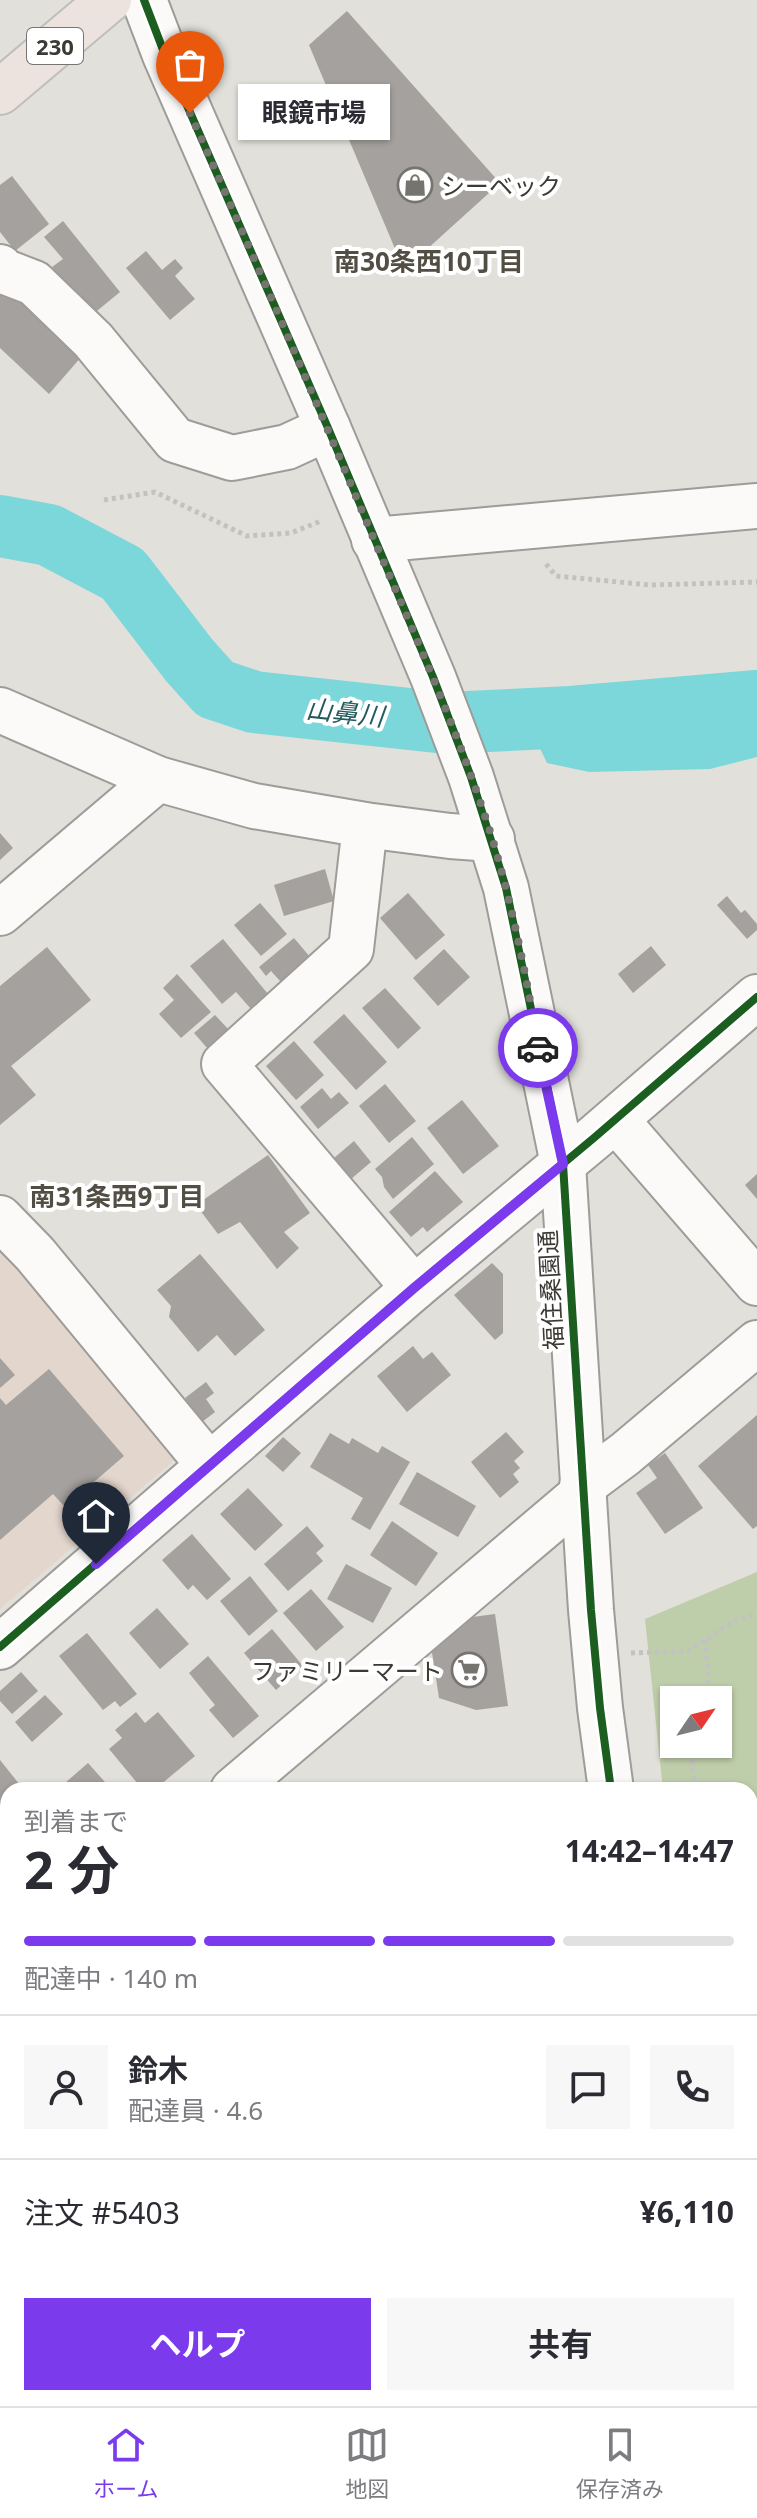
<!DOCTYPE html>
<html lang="ja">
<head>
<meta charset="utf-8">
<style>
  :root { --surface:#fff; --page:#f7f7f7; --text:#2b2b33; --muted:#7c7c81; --line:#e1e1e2; --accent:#7c3aed }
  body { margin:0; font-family:"Noto Sans","Noto Sans JP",sans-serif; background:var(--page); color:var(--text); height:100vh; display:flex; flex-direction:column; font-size:30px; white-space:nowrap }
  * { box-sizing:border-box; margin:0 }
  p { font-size:26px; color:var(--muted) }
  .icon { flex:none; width:44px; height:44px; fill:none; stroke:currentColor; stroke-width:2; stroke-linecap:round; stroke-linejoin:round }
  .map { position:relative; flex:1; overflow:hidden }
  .drawer { position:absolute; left:0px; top:1782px; width:758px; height:624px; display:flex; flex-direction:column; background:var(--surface); border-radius:24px 24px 0 0; box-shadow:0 2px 6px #0004 }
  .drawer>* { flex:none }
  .needle { width:52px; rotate:55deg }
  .fabs { position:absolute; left:660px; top:1686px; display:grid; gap:16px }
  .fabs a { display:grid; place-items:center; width:72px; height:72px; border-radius:0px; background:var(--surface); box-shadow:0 2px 6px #0004; font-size:40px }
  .pin { position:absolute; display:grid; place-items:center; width:68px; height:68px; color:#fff; margin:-82px -34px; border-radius:50% 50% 50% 0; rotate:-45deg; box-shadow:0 0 8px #0007 }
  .pin .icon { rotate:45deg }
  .courier { position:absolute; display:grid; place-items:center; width:80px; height:80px; margin:-40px; border:6px solid #7c3aed; border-radius:50%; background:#fff; color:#222; box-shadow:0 2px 10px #0007 }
  .bubble { position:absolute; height:56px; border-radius:0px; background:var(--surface); box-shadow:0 2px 6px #0004; font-size:26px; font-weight:700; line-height:56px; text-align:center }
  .headline em { font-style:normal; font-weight:700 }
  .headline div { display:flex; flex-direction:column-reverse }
  .headline { display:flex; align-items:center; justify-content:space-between; height:136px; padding:0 24px }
  h1 { font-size:52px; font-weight:700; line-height:60px }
  .bar { display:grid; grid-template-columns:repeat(4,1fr); gap:12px 8px; align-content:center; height:96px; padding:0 24px }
  .bar i { height:10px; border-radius:6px; background:var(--line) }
  .bar .selected { background:var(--accent) }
  .bar p { grid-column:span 4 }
  .line { display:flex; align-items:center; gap:20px; padding:0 24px; border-top:2px solid var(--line) }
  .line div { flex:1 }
  .round { display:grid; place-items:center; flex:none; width:84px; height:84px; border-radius:0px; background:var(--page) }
  .button { display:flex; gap:16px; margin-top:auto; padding:16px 24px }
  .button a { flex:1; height:92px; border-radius:0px; background:var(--accent); color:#fff; font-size:32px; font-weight:700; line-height:92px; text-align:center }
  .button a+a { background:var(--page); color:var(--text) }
  .dock { display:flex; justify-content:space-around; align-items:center; height:112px; border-top:2px solid var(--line); background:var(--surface); font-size:22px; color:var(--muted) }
  .dock a { display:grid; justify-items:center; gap:4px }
  .dock .selected { color:var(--accent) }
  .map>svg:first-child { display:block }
  .education { fill:#e3d6cd }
  .green { fill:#bfceaa; fill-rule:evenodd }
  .water { fill:#7bd7da }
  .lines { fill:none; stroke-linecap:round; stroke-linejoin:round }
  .river { stroke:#7bd7da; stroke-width:62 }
  .building { fill:#a4a19e }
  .minor-casing { stroke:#9e9c98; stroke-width:48 }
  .highway-casing { stroke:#bfbeba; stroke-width:48 }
  .path { stroke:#c2c2c0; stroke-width:5; stroke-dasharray:4 4; stroke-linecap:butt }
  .minor { stroke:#fbfaf9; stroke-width:44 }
  .highway { stroke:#ece2de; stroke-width:44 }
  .cycleway-casing { stroke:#fff; stroke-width:13 }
  .cycleway { stroke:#1b5e20; stroke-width:8 }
  .done { stroke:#76746f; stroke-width:8; stroke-dasharray:0 14.4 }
  .route { stroke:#7c3aed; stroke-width:10 }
  .labels { text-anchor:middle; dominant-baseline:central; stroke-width:8; stroke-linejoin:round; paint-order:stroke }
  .shield { fill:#fff; stroke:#767572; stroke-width:2 }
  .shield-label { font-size:22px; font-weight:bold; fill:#3c3a35 }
  .poi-label { font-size:24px; fill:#3c3a35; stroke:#fff; text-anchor:start }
  .street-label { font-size:24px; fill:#3c3a35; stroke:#fff }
  .neighbourhood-label { font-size:26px; font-weight:bold; fill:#524e44; stroke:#fff }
  .water-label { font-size:26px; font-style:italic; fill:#245b5e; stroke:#fff }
</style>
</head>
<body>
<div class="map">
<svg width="757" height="2406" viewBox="0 0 757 2406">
  <rect width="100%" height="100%" fill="#e2e0da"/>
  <path class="education" d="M0 1232 184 1452 0 1609Z"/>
  <path class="green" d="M757 1572V2168L750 2150V1790H663L645 1619ZM674 1700H718V1744H674Z"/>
  <path class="water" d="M757 680V757L710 769 589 772 547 763 522 711 718 694Z"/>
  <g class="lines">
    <path class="river" d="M0 526 49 535 123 574 189 660 215 689 254 702 446 723 571 717 757 701"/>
  </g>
  <g class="building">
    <path d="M347 11 500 183 404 270 309 45Z"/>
    <path d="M12 176 49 224 15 251 0 232V185Z"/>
    <path d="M63 221 120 292 92 315 52 267 63 259 44 237Z"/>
    <path d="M146 251 162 270 175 259 183 268 175 276 195 299 170 320 126 268Z"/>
    <path d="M14 278 89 348 49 394 0 348V295Z"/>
    <path d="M0 833 13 848 0 860Z"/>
    <path d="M325 869 334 901 284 916 274 885Z"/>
    <path d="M408 893 445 935 416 960 380 918Z"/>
    <path d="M727 896 741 913 745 910 757 924V930L747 939 717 905Z"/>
    <path d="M260 903 287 934 261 956 234 925Z"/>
    <path d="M294 938 310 957 281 982 271 971 266 976 259 967Z"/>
    <path d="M223 939 268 994 251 1009 236 992 222 1004 190 966Z"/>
    <path d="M651 946 666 965 633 993 618 974Z"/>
    <path d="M47 947 91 1000 11 1066 36 1095 0 1125V986Z"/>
    <path d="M444 949 470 977 438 1006 413 978Z"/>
    <path d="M177 974 211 1012 181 1038 159 1014 174 1000 163 988Z"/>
    <path d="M385 988 421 1028 398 1049 362 1008Z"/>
    <path d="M344 1014 387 1062 356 1090 313 1042Z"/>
    <path d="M215 1015 229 1030 208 1049 194 1033Z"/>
    <path d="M294 1041 324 1075 296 1100 266 1066Z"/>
    <path d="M385 1084 416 1121 389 1143 359 1106Z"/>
    <path d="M322 1088 331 1099 339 1092 349 1103 318 1129 300 1107Z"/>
    <path d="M462 1100 499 1146 463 1174 427 1128Z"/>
    <path d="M412 1137 434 1164 393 1199 384 1187 382 1177 375 1169Z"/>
    <path d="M354 1141 371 1162 351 1179 334 1158Z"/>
    <path d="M268 1155 310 1213 284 1232 299 1248 277 1269 240 1222 218 1234 196 1205Z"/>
    <path d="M435 1171 463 1202 427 1232 423 1227 411 1237 389 1212Z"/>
    <path d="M757 1174V1199L745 1185Z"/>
    <path d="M200 1254 265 1330 235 1356 217 1335 198 1352 169 1317 171 1306 157 1290Z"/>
    <path d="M492 1263 503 1274V1333L495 1340 454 1295Z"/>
    <path d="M413 1346 423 1359 432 1352 451 1375 407 1412 377 1376Z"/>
    <path d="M0 1358 15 1375 0 1388Z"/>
    <path d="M49 1369 124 1456 65 1507 53 1494 0 1540V1398L6 1405Z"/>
    <path d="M206 1382 214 1393 206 1399 215 1412 202 1422 185 1398Z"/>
    <path d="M757 1415V1526L753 1529 698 1466Z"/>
    <path d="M506 1432 524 1452 514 1461 520 1468 513 1474 519 1482 500 1498 471 1462Z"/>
    <path d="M330 1433 349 1444 352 1438 378 1453 382 1446 410 1462 370 1530 351 1519 363 1498 310 1467Z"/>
    <path d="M283 1437 301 1453 283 1472 265 1456Z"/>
    <path d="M665 1453 703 1508 665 1534 636 1493 657 1478 648 1465Z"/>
    <path d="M417 1472 476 1506 458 1537 399 1504Z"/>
    <path d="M248 1488 283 1525 255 1551 220 1514Z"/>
    <path d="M392 1521 438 1553 416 1586 370 1555Z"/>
    <path d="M307 1526 324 1546 316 1553 323 1561 288 1591 264 1564Z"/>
    <path d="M192 1534 231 1579 207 1600 193 1585 188 1590 162 1560Z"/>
    <path d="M346 1564 392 1588 373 1623 327 1599Z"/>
    <path d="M250 1576 278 1611 249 1636 220 1601Z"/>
    <path d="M311 1589 344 1627 316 1651 283 1613Z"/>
    <path d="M157 1608 189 1644 160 1669 129 1633Z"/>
    <path d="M495 1614 508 1706 476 1710 439 1698 431 1646 465 1618Z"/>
    <path d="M272 1629 303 1666 276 1690 244 1653Z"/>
    <path d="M87 1633 137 1694 120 1707 115 1701 103 1710 59 1656Z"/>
    <path d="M208 1656 259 1716 233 1738 209 1710 215 1705 189 1673Z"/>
    <path d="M21 1672 38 1691 12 1714 0 1701V1691Z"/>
    <path d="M45 1695 63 1714 32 1742 15 1722Z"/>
    <path d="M136 1712 145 1723 158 1712 195 1756 154 1790H143L109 1749 122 1738 115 1730Z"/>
    <path d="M0 1760 24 1790H8V1813L0 1820Z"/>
    <path d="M88 1763 112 1790H57Z"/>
    <path d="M0 1850 8 1860V1937L0 1926Z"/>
    <path d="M131 2398H224L230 2406H122Z"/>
  </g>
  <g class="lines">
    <g class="minor-casing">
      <g id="minor">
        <path d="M144 0 165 55 328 428 433 677 471 777 506 888 563 1164 591 1610 600 1708 611 1790"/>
        <path d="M0 267 3 271 34 283 93 340 175 440 232 458 287 447 328 428"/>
        <path d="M374 540 757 506"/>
        <path d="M0 710 158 779 254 806 365 825 450 836 492 839"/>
        <path d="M365 825 351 949 224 1064 414 1288"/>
        <path d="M0 913 158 779"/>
        <path d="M616 1120 757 1283"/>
        <path d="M0 1218 35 1254 209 1465"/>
        <path d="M582 1486 625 1454 757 1343"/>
        <path d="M0 1647 414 1288 595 1137 757 997"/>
        <path d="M233 1790 582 1494"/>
        <path d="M0 1988 8 1981"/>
        <path d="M750 2308 757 2327"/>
      </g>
    </g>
    <g class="highway-casing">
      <path id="highway" d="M0 92 109 0"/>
    </g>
    <g class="path">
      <path d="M104 500 155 492 247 536 291 533 321 521"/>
      <path d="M546 564 556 576 650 585 757 582"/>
      <path d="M705 1640 708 1673 706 1700"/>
      <path d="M631 1653 688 1651 734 1621 757 1614"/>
      <path d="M693 1744 692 1767 696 1790"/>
      <path d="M750 1892 757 1891"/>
      <path d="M750 2041 757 2066"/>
    </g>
    <use href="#minor" class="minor"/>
    <use href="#highway" class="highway"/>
    <g class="cycleway-casing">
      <g id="cycleway">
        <path d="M144 0 165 55 328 428 433 677 471 777 506 888 563 1164 591 1610 600 1708 611 1790"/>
        <path d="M0 1647 414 1288 595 1137 757 997"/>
      </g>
    </g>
    <use href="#cycleway" class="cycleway"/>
  </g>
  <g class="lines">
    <path class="done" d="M190 113C253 255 315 398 375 542 417 640 461 738 493 841 513 909 527 978 538 1048"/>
    <path class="route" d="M96 1564 414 1288 563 1164 538 1048"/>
  </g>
  <defs>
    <g id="shop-ring" transform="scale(1.8)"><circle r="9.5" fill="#fff" stroke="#76746f" stroke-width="1.5"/><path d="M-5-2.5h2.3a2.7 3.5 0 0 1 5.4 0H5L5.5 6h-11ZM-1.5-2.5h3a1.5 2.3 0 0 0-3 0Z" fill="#76746f"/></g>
    <g id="supermarket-ring" transform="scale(1.8)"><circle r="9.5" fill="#fff" stroke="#76746f" stroke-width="1.5"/><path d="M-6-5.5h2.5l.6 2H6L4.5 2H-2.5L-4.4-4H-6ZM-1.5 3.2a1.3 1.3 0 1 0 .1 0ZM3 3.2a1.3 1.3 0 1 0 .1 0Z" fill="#76746f"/></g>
  </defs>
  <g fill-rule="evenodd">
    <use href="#shop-ring" x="415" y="185"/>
    <use href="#supermarket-ring" x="469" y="1670"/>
  </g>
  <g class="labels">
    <rect class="shield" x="27" y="28" width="56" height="36" rx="6"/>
    <g class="shield-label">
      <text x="55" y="46">230</text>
    </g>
    <g class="poi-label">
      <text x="441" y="185">シーベック</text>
      <text x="443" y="1670" text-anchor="end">ファミリーマート</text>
    </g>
    <g class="street-label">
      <text transform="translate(550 1290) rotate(-93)">福住桑園通</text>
    </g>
    <g class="neighbourhood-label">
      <text x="429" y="261">南30条西10丁目</text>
      <text x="117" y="1196">南31条西9丁目</text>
    </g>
    <g class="water-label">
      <text transform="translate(345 712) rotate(6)">山鼻川</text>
    </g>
  </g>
</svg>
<div class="fabs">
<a><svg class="needle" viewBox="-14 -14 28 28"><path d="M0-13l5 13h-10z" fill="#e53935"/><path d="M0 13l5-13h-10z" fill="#7c7c81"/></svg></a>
</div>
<div class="pin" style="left:190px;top:113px;background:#ea580c"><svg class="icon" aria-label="bag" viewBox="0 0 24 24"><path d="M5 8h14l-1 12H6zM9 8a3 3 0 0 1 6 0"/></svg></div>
<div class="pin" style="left:96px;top:1564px;background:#1f2937"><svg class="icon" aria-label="home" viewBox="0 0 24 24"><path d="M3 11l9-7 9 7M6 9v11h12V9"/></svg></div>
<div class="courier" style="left:538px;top:1048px"><svg class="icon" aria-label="car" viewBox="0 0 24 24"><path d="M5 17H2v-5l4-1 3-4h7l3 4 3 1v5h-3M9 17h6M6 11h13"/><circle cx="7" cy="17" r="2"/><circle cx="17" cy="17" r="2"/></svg></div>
<div class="bubble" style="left:238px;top:84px;width:152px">眼鏡市場</div>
<section class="drawer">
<div class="headline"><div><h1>2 分</h1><p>到着まで</p></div><em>14:42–14:47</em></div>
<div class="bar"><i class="selected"></i><i class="selected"></i><i class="selected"></i><i></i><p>配達中 · 140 m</p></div>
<div class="line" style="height:144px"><a class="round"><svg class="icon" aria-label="person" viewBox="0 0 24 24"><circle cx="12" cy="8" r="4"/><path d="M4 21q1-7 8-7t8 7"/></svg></a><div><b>鈴木</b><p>配達員 · 4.6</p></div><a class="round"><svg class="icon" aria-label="chat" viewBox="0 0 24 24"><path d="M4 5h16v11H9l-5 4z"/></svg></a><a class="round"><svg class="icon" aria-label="phone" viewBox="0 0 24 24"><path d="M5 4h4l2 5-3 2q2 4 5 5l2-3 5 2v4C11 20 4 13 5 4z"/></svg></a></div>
<div class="line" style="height:104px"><div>注文 #5403</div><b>¥6,110</b></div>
<div class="button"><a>ヘルプ</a><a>共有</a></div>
</section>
</div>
<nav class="dock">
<a class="selected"><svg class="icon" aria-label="home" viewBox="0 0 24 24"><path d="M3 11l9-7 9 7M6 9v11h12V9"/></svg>ホーム</a>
<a><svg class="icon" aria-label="map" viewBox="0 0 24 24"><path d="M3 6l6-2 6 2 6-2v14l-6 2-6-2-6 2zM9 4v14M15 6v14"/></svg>地図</a>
<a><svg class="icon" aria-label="saved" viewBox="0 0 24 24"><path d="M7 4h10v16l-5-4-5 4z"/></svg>保存済み</a>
</nav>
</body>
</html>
